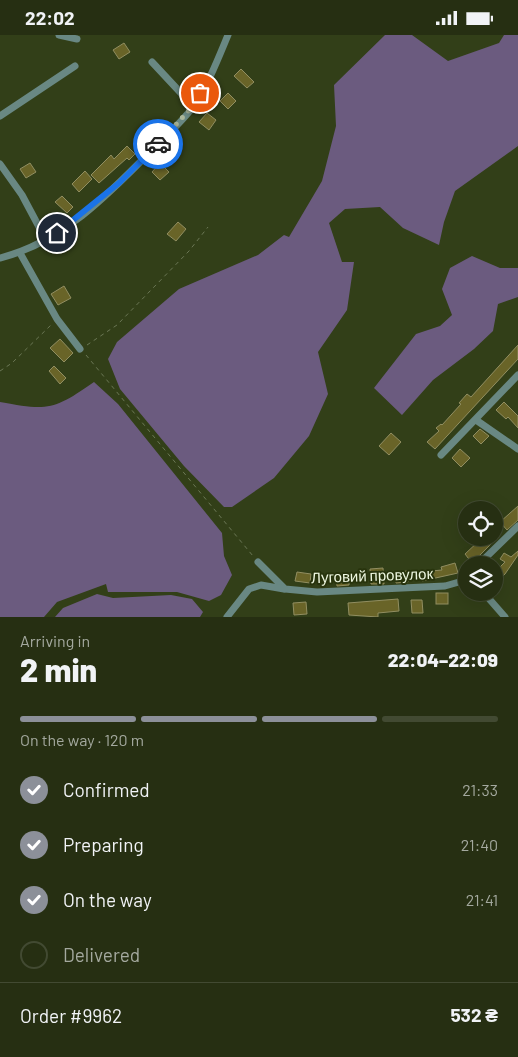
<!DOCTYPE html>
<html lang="en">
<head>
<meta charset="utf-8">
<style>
  :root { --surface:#262f12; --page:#323b20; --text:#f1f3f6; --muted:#a4a99f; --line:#424a32; --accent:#8c9099 }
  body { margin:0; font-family:Barlow,sans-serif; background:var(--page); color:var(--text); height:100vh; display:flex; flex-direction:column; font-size:19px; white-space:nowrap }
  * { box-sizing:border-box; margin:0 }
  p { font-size:16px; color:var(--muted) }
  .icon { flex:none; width:28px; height:28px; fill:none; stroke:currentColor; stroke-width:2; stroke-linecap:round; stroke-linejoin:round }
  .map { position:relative; height:582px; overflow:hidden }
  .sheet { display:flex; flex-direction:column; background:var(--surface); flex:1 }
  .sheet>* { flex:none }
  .tools { position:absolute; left:458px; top:466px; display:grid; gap:10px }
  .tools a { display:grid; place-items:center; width:45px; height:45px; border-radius:50%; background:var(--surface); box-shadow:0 5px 20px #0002,0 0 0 1px var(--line); font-size:25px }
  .pin { position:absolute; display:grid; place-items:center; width:42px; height:42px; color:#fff; margin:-21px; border:2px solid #fff; border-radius:50%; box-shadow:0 1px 5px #0007 }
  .courier { position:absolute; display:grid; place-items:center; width:50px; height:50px; margin:-25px; border:4px solid #1a73e8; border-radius:50%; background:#fff; color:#222; box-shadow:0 1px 6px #0007 }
  .summary em { font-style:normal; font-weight:800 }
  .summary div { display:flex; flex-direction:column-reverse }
  .summary { display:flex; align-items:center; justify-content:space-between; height:85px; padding:0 20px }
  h1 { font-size:32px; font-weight:800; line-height:38px }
  .bar { display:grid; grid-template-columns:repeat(4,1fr); gap:8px 5px; align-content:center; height:60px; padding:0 20px }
  .bar i { height:6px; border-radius:4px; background:var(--line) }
  .bar .current { background:var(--accent) }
  .bar p { grid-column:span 4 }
  .line { display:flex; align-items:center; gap:12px; padding:0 20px; border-top:1px solid var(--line) }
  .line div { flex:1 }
  ol { padding:0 20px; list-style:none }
  li { display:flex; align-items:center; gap:15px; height:55px }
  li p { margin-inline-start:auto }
  li .icon { padding:5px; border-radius:50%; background:var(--accent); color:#fff; stroke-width:4 }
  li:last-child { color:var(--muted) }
  li i { width:28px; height:28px; border:2px solid var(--line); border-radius:50% }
  .status { display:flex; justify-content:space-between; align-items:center; height:35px; padding:0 25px; background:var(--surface); direction:ltr }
  .status svg { height:14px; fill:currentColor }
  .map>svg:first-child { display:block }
  .green { fill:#6b5b7f }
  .building { fill:#696428; stroke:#918e61 }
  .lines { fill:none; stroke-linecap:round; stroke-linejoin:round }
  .path { stroke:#6b7755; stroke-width:1; stroke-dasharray:4 4; stroke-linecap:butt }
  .street { stroke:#698883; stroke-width:7 }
  .done { stroke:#acb79a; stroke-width:5; stroke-dasharray:0 9 }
  .route { stroke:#1a73e8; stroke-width:6 }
  .labels { text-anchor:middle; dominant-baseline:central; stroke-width:4; stroke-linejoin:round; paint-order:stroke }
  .street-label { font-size:15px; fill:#eef7e0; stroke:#28340d }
</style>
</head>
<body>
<div class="status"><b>22:02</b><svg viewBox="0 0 49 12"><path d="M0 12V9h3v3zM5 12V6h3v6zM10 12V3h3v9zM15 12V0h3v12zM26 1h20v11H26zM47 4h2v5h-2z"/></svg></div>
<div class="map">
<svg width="518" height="582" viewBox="0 0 518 582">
  <rect width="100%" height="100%" fill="#323f18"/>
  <g class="green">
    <path d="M385 0H412L448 26 499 8 504 0H518V111L455 156 444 187 439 210 403 193 380 172 345 174 329 188 342 227H354L347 275 318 317 328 359 309 401 274 443 232 472H224L184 431 120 354 108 324 117 307 179 254 258 220 284 200 289 202 322 146 336 91 334 50Z"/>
    <path d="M472 221 500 233H518V262L498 269 493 296 474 314 433 345 402 380 374 353 416 299 440 291 452 280 442 254 450 233Z"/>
    <path d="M94 347 118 369 222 498 224 521 232 540 221 560 209 566 177 557H108L106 549 57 567 44 582H0V367C48 376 54 375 94 347Z"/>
    <path d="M97 559 113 563 171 560 192 564 203 577 200 582H55L63 573Z"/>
  </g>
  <g class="building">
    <path d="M124 8 130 17 119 24 113 15Z"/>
    <path d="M241 34 254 47 247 53 234 41Z"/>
    <path d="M228 58 236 66 228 74 220 66Z"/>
    <path d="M207 78 216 85 209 95 199 87Z"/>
    <path d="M127 111 135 119 129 125 127 123 99 148 91 140 111 120 114 124Z"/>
    <path d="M30 128 36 137 26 143 20 134Z"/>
    <path d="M160 128 169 137 160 145 152 137Z"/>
    <path d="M85 136 92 144 79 157 72 149Z"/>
    <path d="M62 161 73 172 67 178 55 167Z"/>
    <path d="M178 187 186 194 176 206 167 199Z"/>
    <path d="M64 251 71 263 58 270 51 259Z"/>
    <path d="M60 304 73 318 64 327 50 313Z"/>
    <path d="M518 310V324L435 414 427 407 439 396 436 393 441 389 442 390 461 369 459 368 467 359 471 362Z"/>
    <path d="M54 331 66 343 60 349 49 336Z"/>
    <path d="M504 367 518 381V393L508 382 506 384 496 375Z"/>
    <path d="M480 394 489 401 481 409 473 401Z"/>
    <path d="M391 398 401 407 389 420 379 411Z"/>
    <path d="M460 414 470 423 461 432 452 423Z"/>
    <path d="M518 471V485L507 495 500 487Z"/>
    <path d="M478 502H491L494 506 472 528 465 519 480 505Z"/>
    <path d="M518 516V520L505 539 494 549V538L505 527 500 524 504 518 511 522Z"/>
    <path d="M455 528 458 538 422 546 421 537 442 535 441 532Z"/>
    <path d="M383 533 384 549H371L370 534Z"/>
    <path d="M408 536V547L396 548V537Z"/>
    <path d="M297 537 311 539 310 548 295 546Z"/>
    <path d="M336 539H349V550L337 551Z"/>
    <rect x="436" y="558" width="12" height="11"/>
    <path d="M398 564 399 576 378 578V582L349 580 348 568Z"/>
    <path d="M411 565H422L423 578H412Z"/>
    <path d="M306 567 307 579 294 580 293 568Z"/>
  </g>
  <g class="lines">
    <g class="path">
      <path d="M87 310 117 290 189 216 208 192"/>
      <path d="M86 320 253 521"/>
      <path d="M0 336 12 328 51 290"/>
    </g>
    <g class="street">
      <path d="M59 0 77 4"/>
      <path d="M152 27 193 71"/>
      <path d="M0 81 75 31"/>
      <path d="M0 129 22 160 46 205"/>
      <path d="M20 218 57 284 80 314"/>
      <path d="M0 223C61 208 108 160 151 116 165 102 181 88 193 72 208 50 218 24 228 0"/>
      <path d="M476 385 518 414"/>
      <path d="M441 420 518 340"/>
      <path d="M258 527 285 554 317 557 445 551 466 545"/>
      <path d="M478 530 518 491"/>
      <path d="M484 558 505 582"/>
      <path d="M227 582 249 554 261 550 284 554"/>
    </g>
  </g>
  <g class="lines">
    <path class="done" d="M158 109 193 71 200 58"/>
    <path class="route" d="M57 198 119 148 158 109"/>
  </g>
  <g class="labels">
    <g class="street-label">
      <text transform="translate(372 540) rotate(-2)">Луговий провулок</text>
    </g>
  </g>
</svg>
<div class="tools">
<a><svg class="icon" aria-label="locate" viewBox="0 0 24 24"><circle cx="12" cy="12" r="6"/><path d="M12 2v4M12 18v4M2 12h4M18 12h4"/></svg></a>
<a><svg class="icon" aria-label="layers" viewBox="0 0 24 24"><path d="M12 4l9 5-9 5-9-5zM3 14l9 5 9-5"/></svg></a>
</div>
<div class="pin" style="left:200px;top:58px;background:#ea580c"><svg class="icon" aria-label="bag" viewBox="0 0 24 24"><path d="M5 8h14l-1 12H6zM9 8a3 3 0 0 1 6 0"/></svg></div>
<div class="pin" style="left:57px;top:198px;background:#1f2937"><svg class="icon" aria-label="home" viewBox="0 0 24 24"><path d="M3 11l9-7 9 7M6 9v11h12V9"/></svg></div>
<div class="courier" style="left:158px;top:109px"><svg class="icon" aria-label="car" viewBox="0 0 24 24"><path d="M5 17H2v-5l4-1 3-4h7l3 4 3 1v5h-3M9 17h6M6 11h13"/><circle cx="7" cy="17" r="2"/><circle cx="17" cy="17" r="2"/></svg></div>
</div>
<section class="sheet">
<div class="summary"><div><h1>2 min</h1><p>Arriving in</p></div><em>22:04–22:09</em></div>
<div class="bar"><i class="current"></i><i class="current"></i><i class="current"></i><i></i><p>On the way · 120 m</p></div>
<ol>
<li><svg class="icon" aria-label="check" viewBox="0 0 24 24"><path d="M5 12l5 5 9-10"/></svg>Confirmed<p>21:33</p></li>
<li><svg class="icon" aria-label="check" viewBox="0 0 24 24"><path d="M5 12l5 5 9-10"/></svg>Preparing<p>21:40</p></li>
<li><svg class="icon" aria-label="check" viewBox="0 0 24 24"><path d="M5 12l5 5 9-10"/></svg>On the way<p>21:41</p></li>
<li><i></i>Delivered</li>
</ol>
<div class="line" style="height:65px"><div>Order #9962</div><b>532 ₴</b></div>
</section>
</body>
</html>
